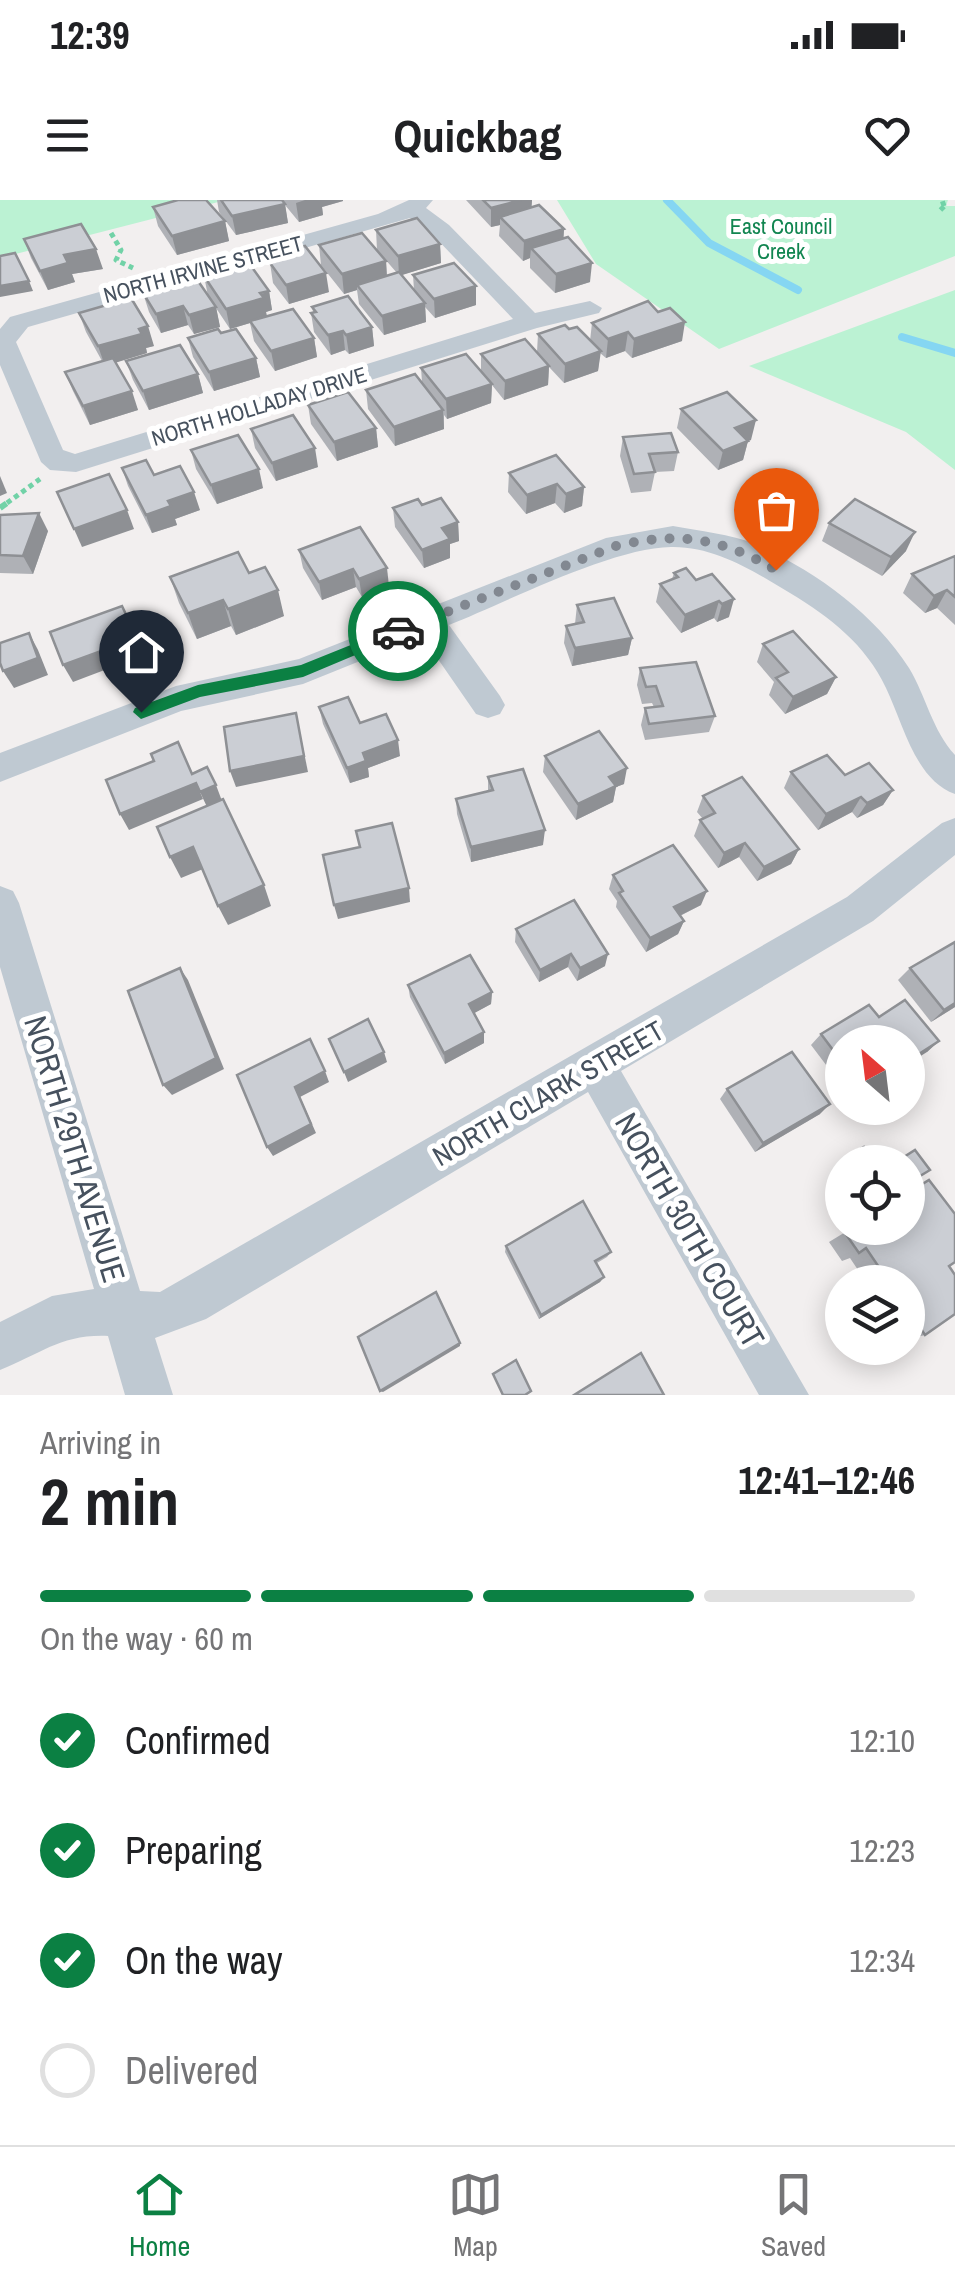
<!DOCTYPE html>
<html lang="en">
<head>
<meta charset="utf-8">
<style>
  :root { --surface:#fff; --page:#f6f6f6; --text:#202124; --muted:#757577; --line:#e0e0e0; --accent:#0b8043 }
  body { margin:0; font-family:"Archivo Narrow",sans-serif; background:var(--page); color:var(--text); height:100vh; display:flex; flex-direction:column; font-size:38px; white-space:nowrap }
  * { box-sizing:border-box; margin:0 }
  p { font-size:32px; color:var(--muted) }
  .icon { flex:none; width:55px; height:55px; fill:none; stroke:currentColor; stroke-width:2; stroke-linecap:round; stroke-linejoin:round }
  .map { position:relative; height:1195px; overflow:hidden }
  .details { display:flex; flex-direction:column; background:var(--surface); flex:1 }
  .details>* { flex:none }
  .needle { width:65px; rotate:332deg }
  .tools { position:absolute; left:825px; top:825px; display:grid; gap:20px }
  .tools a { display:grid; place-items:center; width:100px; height:100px; border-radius:50%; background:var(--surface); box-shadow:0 5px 25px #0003; font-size:50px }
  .pin { position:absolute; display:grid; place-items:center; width:85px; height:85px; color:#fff; margin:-102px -42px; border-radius:50% 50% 50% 0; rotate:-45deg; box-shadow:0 0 10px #0007 }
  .pin .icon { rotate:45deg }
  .courier { position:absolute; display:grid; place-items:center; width:100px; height:100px; margin:-50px; border:8px solid #0b8043; border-radius:50%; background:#fff; color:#222; box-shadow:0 2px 12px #0007 }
  .summary em { font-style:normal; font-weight:800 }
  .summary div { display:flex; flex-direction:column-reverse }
  .summary { display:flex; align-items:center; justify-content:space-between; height:170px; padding:0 40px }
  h1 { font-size:65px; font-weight:800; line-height:75px }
  .bar { display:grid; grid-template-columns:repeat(4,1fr); gap:15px 10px; align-content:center; height:120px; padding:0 40px }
  .bar i { height:12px; border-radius:8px; background:var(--line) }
  .bar .selected { background:var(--accent) }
  .bar p { grid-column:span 4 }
  ol { padding:0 40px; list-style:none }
  li { display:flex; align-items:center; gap:30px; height:110px }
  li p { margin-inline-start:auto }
  li .icon { padding:10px; border-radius:50%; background:var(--accent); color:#fff; stroke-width:4 }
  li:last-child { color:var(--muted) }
  li i { width:55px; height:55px; border:5px solid var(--line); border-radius:50% }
  .status { display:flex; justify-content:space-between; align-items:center; height:70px; padding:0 50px; background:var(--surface); direction:ltr }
  .status svg { height:28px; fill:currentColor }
  header { display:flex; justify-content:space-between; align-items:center; height:130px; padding:0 40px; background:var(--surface); font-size:45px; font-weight:800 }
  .tab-bar { display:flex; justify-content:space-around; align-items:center; height:140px; border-top:2px solid var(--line); background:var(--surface); font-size:28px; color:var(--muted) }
  .tab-bar a { display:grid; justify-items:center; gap:5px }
  .tab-bar .selected { color:var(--accent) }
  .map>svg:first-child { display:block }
  .green { fill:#bbf2d3 }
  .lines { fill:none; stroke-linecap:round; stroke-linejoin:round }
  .stream { stroke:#85d6f2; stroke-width:8 }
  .path-far1 { stroke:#71d2a7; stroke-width:5; stroke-dasharray:5 4; stroke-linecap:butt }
  .path { stroke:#71d2a7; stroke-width:6; stroke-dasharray:8 5; stroke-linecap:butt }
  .minor { fill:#bfc9d2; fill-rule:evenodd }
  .wall { fill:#afb1b6 }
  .shaded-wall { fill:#8e9094 }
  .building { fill:#cbced4; stroke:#8e9094; stroke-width:2.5 }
  .route { fill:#0b8043 }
  .done { stroke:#828891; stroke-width:10; stroke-dasharray:0 18 }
  .labels { text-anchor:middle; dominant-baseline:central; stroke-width:10; stroke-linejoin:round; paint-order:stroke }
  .far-park-label { font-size:22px; fill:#118550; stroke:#fff }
  .far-street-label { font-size:22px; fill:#46515e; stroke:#fff }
  .street-label { font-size:28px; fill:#46515e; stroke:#fff }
  .near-street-label { font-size:32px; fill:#46515e; stroke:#fff }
</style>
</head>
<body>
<div class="status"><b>12:39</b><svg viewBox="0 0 49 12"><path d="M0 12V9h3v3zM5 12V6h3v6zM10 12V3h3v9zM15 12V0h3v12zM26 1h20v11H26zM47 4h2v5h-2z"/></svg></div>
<header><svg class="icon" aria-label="menu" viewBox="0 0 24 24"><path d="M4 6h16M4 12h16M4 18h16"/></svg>Quickbag<svg class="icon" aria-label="heart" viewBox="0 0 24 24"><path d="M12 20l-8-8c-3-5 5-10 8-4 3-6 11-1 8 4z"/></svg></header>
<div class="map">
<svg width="955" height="1195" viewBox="0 0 955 1195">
  <rect width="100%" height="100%" fill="#f2efef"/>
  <g class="green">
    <path d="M0 0H226L0 58Z"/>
    <path d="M557 0H948L946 6H955V56L719 149 596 64Z"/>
    <path d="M955 90V270L906 232 749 166Z"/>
  </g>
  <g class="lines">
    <g class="stream">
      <path d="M667 0 709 43 798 90"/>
      <path d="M902 137 955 153"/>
    </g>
    <g class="path-far1">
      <path d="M944 10 939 5 948 2"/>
      <path d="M111 33 121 50 116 60 133 68"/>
      <path d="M7 303 40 279"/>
    </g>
    <path class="path" d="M0 308 10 301"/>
    <g class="minor">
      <path d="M409 0H433L426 8 449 25 535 113 590 101 602 108 599 113 537 128 76 272 50 270 41 262 0 165V129L10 117 378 14ZM410 18 433 35 513 119 75 254 63 250 16 142 28 127Z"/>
      <path d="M673 326C699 331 731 334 755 344 814 370 874 413 909 468 926 496 932 530 955 555V594C915 580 903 523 886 488 866 445 830 417 790 393 755 372 715 346 671 347 611 348 507 402 449 425L500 496 505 505 500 514 488 518 476 514 422 436 303 484 181 511 0 582V553L176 486 299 459 606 338Z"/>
      <path d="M955 618V655L873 721 621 871 809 1195H759L588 892 206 1119 155 1138 173 1195H125L108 1136C61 1134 41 1154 0 1170V1122L52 1096 94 1089 0 767V686L13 691 19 703 140 1091 160 1092 847 697 942 623Z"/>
    </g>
  </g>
  <g class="wall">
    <path d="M217 0H343V1L322 7 323 15 299 22 285 5 288 23 236 35 219 12Z"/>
    <path d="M466 0H532L531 8 564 29 563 39 590 82 555 93 530 68V58L523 61 499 36 500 25 491 27Z"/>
    <path d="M153 7 225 21 229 41 177 55 158 26Z"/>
    <path d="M376 30 440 44 441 63 401 75 414 90 413 75 476 105 435 118 425 107 426 122 384 135 359 104 357 90 344 94 321 65 319 45 386 61 387 76 397 73 377 50Z"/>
    <path d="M24 39 103 69 72 74 75 82 48 90 31 58Z"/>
    <path d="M272 55 329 92 289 104 273 83 270 63 274 62Z"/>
    <path d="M204 76 269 91 272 110 266 112 267 116 314 138 317 157 275 171 254 141 250 123 230 129 208 96Z"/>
    <path d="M143 93 216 107 220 127 194 134 188 125 161 133 149 112Z"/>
    <path d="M312 107 372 127 374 146 349 154 345 150 331 155 314 132 311 113 313 112Z"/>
    <path d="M79 113 154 146 146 148 147 153 116 162 138 210 90 225 73 191 65 172 102 161 86 132Z"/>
    <path d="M592 123 682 141 632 158 625 151 606 158 600 153 598 171 564 183 549 167 548 185 504 200 492 185 491 203 447 219 444 215V229L395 246 368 209 366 190 422 182 421 168 481 172V154L537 152 538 134 569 129 590 141Z"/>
    <path d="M188 138 256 158 260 177 214 191 193 157Z"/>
    <path d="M126 161 198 174 203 193 149 210 133 180Z"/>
    <path d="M308 205 376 228 378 247 337 261 311 224Z"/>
    <path d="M681 209 751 240 748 241 743 260 718 270 677 228Z"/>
    <path d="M251 229 318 267 276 281 255 248Z"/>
    <path d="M623 237 678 252 674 271 655 272 651 291 631 293 620 256Z"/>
    <path d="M191 250 263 288 217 304 196 269Z"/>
    <path d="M122 268 154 275 200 310 175 319 177 325 152 333 128 286Z"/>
    <path d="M509 273 584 287 582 306 564 313 555 303 526 314 508 292Z"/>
    <path d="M422 305 458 322 459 341 450 344V358L424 368 395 327 393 308Z"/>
    <path d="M0 315 48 331 33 374 0 373Z"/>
    <path d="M829 323 906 351 882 376 822 341Z"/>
    <path d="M360 327 389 386 362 397 356 387 322 400 303 368 299 350Z"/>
    <path d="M955 356V425L937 408 925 413 903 393 912 374Z"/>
    <path d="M249 373 284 416 236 435 231 426 197 439 179 403 170 377Z"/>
    <path d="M674 373 696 380 712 374 729 417 717 422 714 418 681 433 656 402 660 384 672 379Z"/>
    <path d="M577 405 632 438 628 455 572 466 564 443 566 426 575 424Z"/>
    <path d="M763 444 836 477 827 494 785 514 769 495 774 482 757 462Z"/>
    <path d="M640 468 715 516 709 532 645 540 641 525 645 508 654 507 652 503 642 504 637 485Z"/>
    <path d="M319 507 360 523 400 556 368 568 369 577 350 583 323 524Z"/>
    <path d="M545 556 624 584 616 587 613 602 576 620 543 572Z"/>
    <path d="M791 572 845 575 893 590 883 605 857 618 852 612 818 630 784 588Z"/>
    <path d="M488 577 543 645 471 662 457 614 456 599 488 591Z"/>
    <path d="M703 596 799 649 791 664 757 681 739 657 718 668 694 636 700 620 703 619 697 612Z"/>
    <path d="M613 675 701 705 680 716 684 721 678 734 646 752 616 707 617 701 609 689Z"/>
    <path d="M516 729 605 766 577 781 568 767 539 782 515 742Z"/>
    <path d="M955 742V807L931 822 898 780 910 768Z"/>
    <path d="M408 785 492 792 491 804 474 813 484 832V843L445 864 410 797Z"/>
    <path d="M879 817 939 841 927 852 842 842V886L811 845 821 834Z"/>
    <path d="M727 889 820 914 755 952 720 899Z"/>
    <path d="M929 980 949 1066 925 1135 908 1139V1082H866L850 1058 842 1061 829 1042 852 1028H908V992Z"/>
    <path d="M506 1046 611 1052 607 1057 597 1063 604 1077 600 1082 539 1119 505 1052Z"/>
  </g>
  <g class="shaded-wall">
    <path d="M305 0H343V1L322 7 323 15 299 22 296 3Z"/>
    <path d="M521 0H532L531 16 500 17V25L491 27V8Z"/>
    <path d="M285 4 288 23 236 35 232 16Z"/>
    <path d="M225 21 229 41 177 55 172 36Z"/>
    <path d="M564 29 563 48H531L530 58 523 61 524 41Z"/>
    <path d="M440 44 441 63 399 76 398 56Z"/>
    <path d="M96 49 103 69 72 74 75 82 48 90 40 71 64 55Z"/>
    <path d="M386 61 387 80 357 85V90L344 94 342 74Z"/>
    <path d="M592 63 590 82 555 93 556 74Z"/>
    <path d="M326 73 329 92 289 104 286 85Z"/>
    <path d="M29 81 33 91 0 97V86Z"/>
    <path d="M476 86V105L435 118 434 99Z"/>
    <path d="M269 91 272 110 266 112 267 118 230 129 226 109Z"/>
    <path d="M425 103 426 122 384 135 382 116Z"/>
    <path d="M183 106 188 125 161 133 156 114Z"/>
    <path d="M216 107 220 127 194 134 189 115Z"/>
    <path d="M685 122 682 141 632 158 634 139Z"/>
    <path d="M148 126 154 146 146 148 147 153 105 166 98 146Z"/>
    <path d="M372 127 374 146 349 154 346 135Z"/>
    <path d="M343 131 345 150 331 155 328 135Z"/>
    <path d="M628 132 625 151 606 158 608 139Z"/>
    <path d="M314 138 317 157 275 171 271 151Z"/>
    <path d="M601 151 598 171 564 183 565 164Z"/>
    <path d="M256 158 260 177 214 191 209 172Z"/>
    <path d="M549 166 548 185 504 200 505 181Z"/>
    <path d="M198 174 203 193 149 210 143 191Z"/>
    <path d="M492 184 491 203 447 219 446 199Z"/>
    <path d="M132 191 138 210 90 225 83 206Z"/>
    <path d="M443 210 444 229 395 246 394 227Z"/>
    <path d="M756 220 751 240 730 247 735 228Z"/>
    <path d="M376 228 378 247 337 261 334 242Z"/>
    <path d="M748 241 743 260 718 270 723 251Z"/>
    <path d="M315 248 318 267 276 281 272 263Z"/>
    <path d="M259 269 263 288 217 304 211 285Z"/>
    <path d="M0 276 7 293 0 296Z"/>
    <path d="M557 284 555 303 526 314 527 295Z"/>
    <path d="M584 287 582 306 564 313 566 294Z"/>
    <path d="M194 292 200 310 175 319 177 325 152 333 146 315 168 301Z"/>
    <path d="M127 310 134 329 82 347 74 329Z"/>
    <path d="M39 313 48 331 33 374 23 356Z"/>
    <path d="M458 322 459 341 450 344V358L424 368 422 350 442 328Z"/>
    <path d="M915 332 906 351 882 376 891 357Z"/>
    <path d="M387 368 389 386 362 397 359 379Z"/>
    <path d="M353 369 356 387 322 400 319 382Z"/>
    <path d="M278 390 284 416 236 435 228 409Z"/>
    <path d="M947 390 937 408 925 413 934 396Z"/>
    <path d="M734 399 729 417 717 422 722 404Z"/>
    <path d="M223 400 231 426 197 439 188 413Z"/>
    <path d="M719 401 714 418 681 433 685 415Z"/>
    <path d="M29 433 38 450 48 475 14 488 3 471Z"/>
    <path d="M137 438 144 455 73 482 63 465Z"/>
    <path d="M632 438 628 455 572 466 575 448Z"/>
    <path d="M836 477 827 494 785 514 793 497Z"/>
    <path d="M296 513 308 572 236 587 230 571Z"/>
    <path d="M398 540 400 556 368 568 369 577 350 583 347 568 363 553Z"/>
    <path d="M627 568 624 584 616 587 613 602 576 620 578 604 609 577Z"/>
    <path d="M196 583 203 599 129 630 120 614Z"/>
    <path d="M216 585 222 601 207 607 200 592Z"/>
    <path d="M893 590 883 605 857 618 867 603Z"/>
    <path d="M861 597 852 612 818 630 826 614Z"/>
    <path d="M545 630 543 645 471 662V647Z"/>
    <path d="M745 643 739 657 718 668 724 653Z"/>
    <path d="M193 647 203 669 181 678 170 657Z"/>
    <path d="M799 649 791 664 757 681 764 667Z"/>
    <path d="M264 685 271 706 228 725 218 706Z"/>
    <path d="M409 688 410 702 338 719 334 705Z"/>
    <path d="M707 691 701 705 669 721 674 707Z"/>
    <path d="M684 721 678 734 646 752 650 738Z"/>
    <path d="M571 754 568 767 539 782 540 770Z"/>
    <path d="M608 754 605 766 577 781 580 768Z"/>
    <path d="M180 768 188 780 224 869 172 895 163 885Z"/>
    <path d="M492 792 491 804 469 816V804Z"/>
    <path d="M955 803V807L931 822 944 810Z"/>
    <path d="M484 832V843L445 864 444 853Z"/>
    <path d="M939 841 927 852 908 864V861Z"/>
    <path d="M384 852 387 862 348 882 344 872Z"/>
    <path d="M325 871 329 882 300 897 316 933 273 956 267 947 295 887Z"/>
    <path d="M830 904 820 914 755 952 763 943Z"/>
    <path d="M604 1077 600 1082 539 1119 541 1115Z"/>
    <path d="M460 1143V1146L383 1192 380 1191Z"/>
  </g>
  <g class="building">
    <path d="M178 0H206L225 21 172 36 153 7Z"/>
    <path d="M221 0H282L285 4 232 16Z"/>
    <path d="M483 0H521L491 8Z"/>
    <path d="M539 5 564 29 524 41 500 17Z"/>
    <path d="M417 18 440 44 398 56 376 30Z"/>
    <path d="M81 24 96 49 64 55 68 63 40 71 24 39Z"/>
    <path d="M362 33 386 61 342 74 319 45Z"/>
    <path d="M568 37 592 63 556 74 531 48Z"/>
    <path d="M305 46 326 73 286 85 270 63 277 61 272 55Z"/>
    <path d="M15 53 29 81 0 86V56Z"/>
    <path d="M454 63 476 86 434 99 413 75Z"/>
    <path d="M251 66 269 91 260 93 264 98 226 109 204 76Z"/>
    <path d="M399 72 425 103 382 116 357 85Z"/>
    <path d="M196 78 216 107 189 115 183 106 156 114 143 93Z"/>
    <path d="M348 96 372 127 346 135 343 131 328 135 311 113 316 112 312 107Z"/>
    <path d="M131 98 148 126 139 129 142 134 98 146 79 113Z"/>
    <path d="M648 101 658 112 670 108 685 122 634 139 628 132 608 139 592 123Z"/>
    <path d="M293 109 314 138 271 151 250 121Z"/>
    <path d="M565 125 569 129 577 127 601 151 565 164 538 134Z"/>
    <path d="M218 129 221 133 236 129 256 158 209 172 188 138Z"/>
    <path d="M525 139 549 166 505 181 481 154Z"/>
    <path d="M180 145 198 174 143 191 126 161Z"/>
    <path d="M466 154 492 184 446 199 421 168Z"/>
    <path d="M113 158 132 191 83 206 65 172Z"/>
    <path d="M415 174 443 210 394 227 366 190Z"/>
    <path d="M348 192 376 228 334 242 308 205Z"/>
    <path d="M727 192 756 220 735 228 748 241 723 251 681 209Z"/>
    <path d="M293 215 315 248 272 263 251 229Z"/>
    <path d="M671 233 678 252 649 254 655 272 634 274 623 237Z"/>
    <path d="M238 235 259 269 211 285 191 250Z"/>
    <path d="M556 255 584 287 566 294 557 284 527 295 509 273Z"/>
    <path d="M146 260 154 275 180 266 194 292 168 301 171 306 146 315 122 268Z"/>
    <path d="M109 274 127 310 74 329 57 292Z"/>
    <path d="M441 298 458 322 442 328 450 339 422 350 393 308 418 299 422 305Z"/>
    <path d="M855 299 915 332 891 357 829 323Z"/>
    <path d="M39 313 23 356 0 355V315Z"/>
    <path d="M360 327 387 368 359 379 353 369 319 382 299 350Z"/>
    <path d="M238 352 249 373 265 367 278 390 228 409 223 400 188 413 170 377Z"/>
    <path d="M955 356V397L947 390 934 396 912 374Z"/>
    <path d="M686 368 696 380 712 374 734 399 722 404 719 401 685 415 660 384 678 377 674 373Z"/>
    <path d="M614 398 632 438 575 448 566 426 584 422 577 405Z"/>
    <path d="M122 406 137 438 63 465 50 432Z"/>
    <path d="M793 431 836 477 793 497 776 478 788 472 763 444Z"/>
    <path d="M29 433 38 458 3 471 0 463V443Z"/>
    <path d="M696 462 715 516 649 524 645 508 663 506 656 486 646 487 640 468Z"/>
    <path d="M348 497 360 523 386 514 398 540 363 553 366 561 347 568 319 507Z"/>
    <path d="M296 513 304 556 230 571 224 527Z"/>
    <path d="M599 531 627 568 609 577 616 586 578 604 545 556Z"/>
    <path d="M178 542 192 574 207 567 216 585 200 592 196 583 120 614 106 580 154 561 151 554Z"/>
    <path d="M827 555 845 575 869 563 893 590 867 603 861 597 826 614 791 572Z"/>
    <path d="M523 569 545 630 471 647 456 599 493 590 488 577Z"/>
    <path d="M742 577 799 649 764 667 745 643 724 653 700 620 715 613 703 596Z"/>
    <path d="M223 599 264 685 218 706 193 647 170 657 157 627Z"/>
    <path d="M392 623 409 688 334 705 323 655 360 647 356 631Z"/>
    <path d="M673 645 707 691 674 707 684 721 650 738 619 693 623 691 613 675Z"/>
    <path d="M574 700 608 754 580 768 571 754 540 770 516 729Z"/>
    <path d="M955 742V803L944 810 910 768Z"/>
    <path d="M470 755 492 792 469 804 484 832 444 853 408 785Z"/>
    <path d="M180 768 216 858 163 885 128 791Z"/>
    <path d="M905 800 939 841 908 861V842H842V862L821 834 869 805 879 817Z"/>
    <path d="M368 819 384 852 344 872 329 839Z"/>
    <path d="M310 839 325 871 295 887 311 924 267 947 237 875Z"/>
    <path d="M792 852 830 904 763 943 727 889Z"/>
    <path d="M864 947 876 962H849L846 958Z"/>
    <path d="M915 950 930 970 910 982 908 979V962H896Z"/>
    <path d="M929 980 955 1014V1062L949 1066 955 1075V1114L925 1135 908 1109V1082H889L866 1048 859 1053 845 1033 854 1028H908V993Z"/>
    <path d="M583 1001 611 1052 595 1061 604 1077 541 1115 506 1046Z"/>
    <path d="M436 1092 460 1143 380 1191 358 1137Z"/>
    <path d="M641 1153 664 1195H574Z"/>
    <path d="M516 1160 531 1191 525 1195H503L493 1174Z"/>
  </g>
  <path class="route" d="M398 426 405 431 403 435 303 477 200 497 141 519 133 512 135 508 198 485 301 465Z"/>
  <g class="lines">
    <path class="done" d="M398 431 616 346C679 331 721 338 776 370"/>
  </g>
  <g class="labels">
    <g class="far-park-label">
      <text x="781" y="26">East Council<tspan x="781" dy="25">Creek</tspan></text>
    </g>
    <g class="far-street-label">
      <text transform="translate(203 69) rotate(-15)">NORTH IRVINE STREET</text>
      <text transform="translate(259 206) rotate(-17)">NORTH HOLLADAY DRIVE</text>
    </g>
    <g class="street-label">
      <text transform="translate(548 893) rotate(-30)">NORTH CLARK STREET</text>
    </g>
    <g class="near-street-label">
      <text transform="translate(75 949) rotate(73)">NORTH 29TH AVENUE</text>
      <text transform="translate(690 1030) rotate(60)">NORTH 30TH COURT</text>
    </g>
  </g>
</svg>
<div class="tools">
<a><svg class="needle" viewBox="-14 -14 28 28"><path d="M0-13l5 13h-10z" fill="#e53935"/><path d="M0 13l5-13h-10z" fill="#757577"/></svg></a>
<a><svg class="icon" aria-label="locate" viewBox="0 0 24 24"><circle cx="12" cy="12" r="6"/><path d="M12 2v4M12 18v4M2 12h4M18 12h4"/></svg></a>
<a><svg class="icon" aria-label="layers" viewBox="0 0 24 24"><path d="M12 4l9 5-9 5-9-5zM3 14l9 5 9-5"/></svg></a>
</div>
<div class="pin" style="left:776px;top:370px;background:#ea580c"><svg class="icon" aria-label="bag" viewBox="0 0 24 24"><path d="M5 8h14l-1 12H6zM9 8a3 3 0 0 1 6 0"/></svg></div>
<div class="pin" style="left:141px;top:512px;background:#1f2937"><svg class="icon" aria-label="home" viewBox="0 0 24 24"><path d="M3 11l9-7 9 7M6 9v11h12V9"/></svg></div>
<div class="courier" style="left:398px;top:431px"><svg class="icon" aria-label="car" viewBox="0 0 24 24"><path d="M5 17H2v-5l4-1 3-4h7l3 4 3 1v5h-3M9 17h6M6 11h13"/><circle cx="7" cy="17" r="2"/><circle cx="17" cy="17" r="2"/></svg></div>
</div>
<section class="details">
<div class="summary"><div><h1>2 min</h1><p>Arriving in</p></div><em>12:41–12:46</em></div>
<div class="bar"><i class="selected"></i><i class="selected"></i><i class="selected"></i><i></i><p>On the way · 60 m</p></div>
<ol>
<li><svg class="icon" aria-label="check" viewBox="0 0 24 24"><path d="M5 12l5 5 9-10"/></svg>Confirmed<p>12:10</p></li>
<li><svg class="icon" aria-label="check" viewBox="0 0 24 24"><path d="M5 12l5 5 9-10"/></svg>Preparing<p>12:23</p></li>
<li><svg class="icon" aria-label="check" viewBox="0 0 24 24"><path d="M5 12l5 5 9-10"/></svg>On the way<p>12:34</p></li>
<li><i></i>Delivered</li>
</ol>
</section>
<nav class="tab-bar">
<a class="selected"><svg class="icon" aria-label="home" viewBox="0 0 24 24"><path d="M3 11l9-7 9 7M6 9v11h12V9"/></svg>Home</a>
<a><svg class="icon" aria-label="map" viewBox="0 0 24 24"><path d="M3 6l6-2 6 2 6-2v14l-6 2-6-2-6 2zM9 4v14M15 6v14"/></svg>Map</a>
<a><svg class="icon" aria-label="saved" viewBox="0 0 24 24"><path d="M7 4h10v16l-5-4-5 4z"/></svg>Saved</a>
</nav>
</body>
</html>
